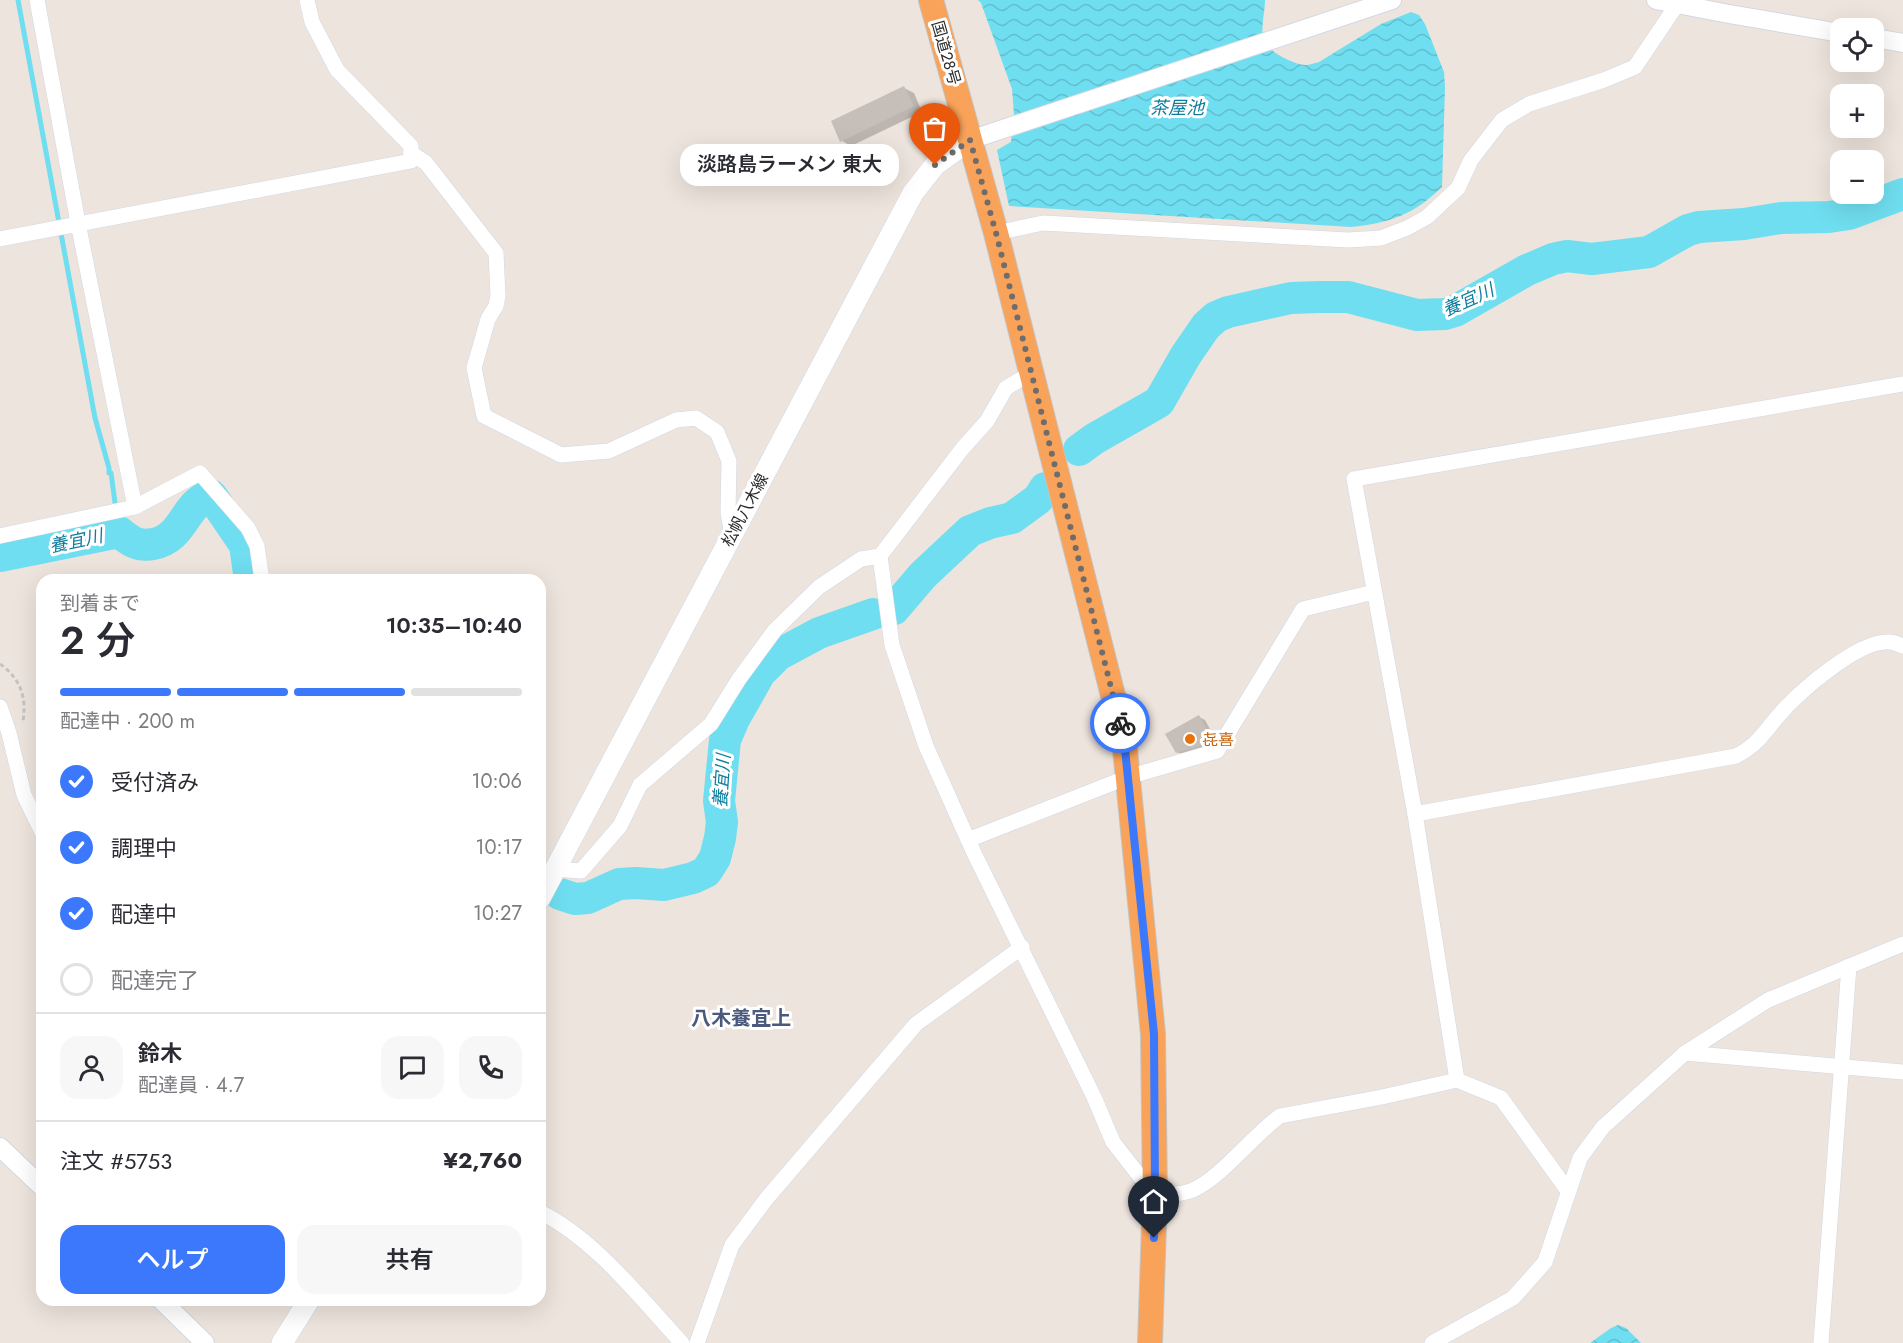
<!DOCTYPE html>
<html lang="ja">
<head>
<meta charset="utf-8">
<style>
  :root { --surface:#fff; --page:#f7f7f7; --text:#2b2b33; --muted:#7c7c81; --line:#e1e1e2; --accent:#3c78fb }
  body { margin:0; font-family:Jost,"Noto Sans JP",sans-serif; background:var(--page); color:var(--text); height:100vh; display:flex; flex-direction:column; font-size:22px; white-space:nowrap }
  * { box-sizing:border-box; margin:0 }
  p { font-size:20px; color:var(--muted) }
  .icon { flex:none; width:33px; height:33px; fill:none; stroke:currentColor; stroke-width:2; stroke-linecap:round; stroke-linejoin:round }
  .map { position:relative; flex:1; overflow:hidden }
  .details { position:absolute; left:36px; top:574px; width:510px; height:732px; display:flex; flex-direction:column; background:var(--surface); border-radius:18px; box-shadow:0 6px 24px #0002 }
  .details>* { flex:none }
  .controls { position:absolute; left:1830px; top:18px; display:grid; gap:12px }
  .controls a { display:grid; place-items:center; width:54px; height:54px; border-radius:12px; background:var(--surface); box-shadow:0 6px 24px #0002; font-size:30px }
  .pin { position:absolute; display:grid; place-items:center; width:51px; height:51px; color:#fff; margin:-62px -26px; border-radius:50% 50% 50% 0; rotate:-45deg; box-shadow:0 0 6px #0007 }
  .pin .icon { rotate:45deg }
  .courier { position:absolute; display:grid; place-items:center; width:60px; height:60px; margin:-30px; border:4px solid #3c78fb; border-radius:50%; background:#fff; color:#222; box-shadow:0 2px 8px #0007 }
  .bubble { position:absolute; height:42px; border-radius:18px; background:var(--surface); box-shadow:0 6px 24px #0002; font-size:20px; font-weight:600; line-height:42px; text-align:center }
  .overview em { font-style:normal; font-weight:600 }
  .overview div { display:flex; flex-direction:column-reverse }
  .overview { display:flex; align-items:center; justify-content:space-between; height:102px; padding:0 24px }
  h1 { font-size:39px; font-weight:600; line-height:45px }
  .bar { display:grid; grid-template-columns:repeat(4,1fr); gap:9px 6px; align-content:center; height:72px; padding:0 24px }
  .bar i { height:8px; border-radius:4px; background:var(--line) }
  .bar .active { background:var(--accent) }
  .bar p { grid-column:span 4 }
  .line { display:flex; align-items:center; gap:15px; padding:0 24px; border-top:2px solid var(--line) }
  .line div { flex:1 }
  .round { display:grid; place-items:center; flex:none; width:63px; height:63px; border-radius:18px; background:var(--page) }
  ol { padding:0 24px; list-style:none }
  li { display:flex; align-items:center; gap:18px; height:66px }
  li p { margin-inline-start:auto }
  li .icon { padding:6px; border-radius:50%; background:var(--accent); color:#fff; stroke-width:4 }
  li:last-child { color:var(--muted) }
  li i { width:33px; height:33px; border:3px solid var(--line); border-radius:50% }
  .primary-button { display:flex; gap:12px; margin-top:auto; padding:12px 24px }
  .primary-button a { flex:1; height:69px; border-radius:18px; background:var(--accent); color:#fff; font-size:24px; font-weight:600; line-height:69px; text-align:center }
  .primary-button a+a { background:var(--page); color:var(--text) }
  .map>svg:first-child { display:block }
  .water { fill:url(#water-waves) }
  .shadow { fill:#0003 }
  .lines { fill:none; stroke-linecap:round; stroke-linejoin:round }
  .stream { stroke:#6fdef0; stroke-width:5 }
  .river { stroke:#6fdef0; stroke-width:32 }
  .building { fill:#c5beb9 }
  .minor-casing { stroke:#d2d8e4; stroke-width:16 }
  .tertiary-casing { stroke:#d2d8e4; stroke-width:20 }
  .secondary-casing { stroke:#d2d8e4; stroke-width:22 }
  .trunk-casing { stroke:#c4c4c4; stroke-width:26 }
  .path { stroke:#c4c4c4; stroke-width:3; stroke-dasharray:4.5 3; stroke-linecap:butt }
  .minor { stroke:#fff; stroke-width:15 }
  .tertiary { stroke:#fff; stroke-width:18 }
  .secondary { stroke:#fff; stroke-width:21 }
  .trunk { stroke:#f8a25a; stroke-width:24 }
  .done { stroke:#6f6c69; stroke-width:6; stroke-dasharray:0 10.8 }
  .route { stroke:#3c78fb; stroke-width:8 }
  .food-dot { fill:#e8710a; stroke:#fff; stroke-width:2 }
  .labels { text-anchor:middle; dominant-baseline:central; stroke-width:6; stroke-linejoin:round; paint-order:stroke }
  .street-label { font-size:16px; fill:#2b2b2b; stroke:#fff }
  .food-label { font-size:16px; fill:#c56008; stroke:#fff; text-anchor:start }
  .water-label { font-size:18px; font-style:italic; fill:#0c7e9d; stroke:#fff }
  .quarter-label { font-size:20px; font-weight:bold; fill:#4b5a7c; stroke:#fff }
</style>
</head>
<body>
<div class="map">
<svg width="1903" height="1343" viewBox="0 0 1903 1343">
  <defs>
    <pattern id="water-waves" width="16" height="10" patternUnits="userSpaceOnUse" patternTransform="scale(1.5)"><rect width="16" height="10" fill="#6fdef0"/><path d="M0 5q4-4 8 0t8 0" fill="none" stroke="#60bfce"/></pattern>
  </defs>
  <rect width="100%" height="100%" fill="#ede4dd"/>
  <g class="water">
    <path d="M978 0H1265C1265 11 1261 27 1263 38 1266 51 1293 64 1305 65 1310 65 1314 63 1319 62L1381 24 1411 12 1419 15 1425 24 1444 72 1445 87 1442 187C1413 215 1390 223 1351 227L1009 206 997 150 1011 142 1014 115 1012 89 981 3Z"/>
    <path d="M1618 1325 1626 1328 1641 1343H1590L1611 1328Z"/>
  </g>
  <g class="shadow">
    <path d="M904 88 914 93 922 112 851 146 842 141Z"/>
    <path d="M1199 717 1205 720 1218 744 1183 755 1177 752Z"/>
  </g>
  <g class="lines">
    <path class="stream" d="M18 0 95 418 109 468V473H111L119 532"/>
    <g class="river">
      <path d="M1079 450 1094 439 1159 402 1186 355 1206 326 1216 317 1228 312 1291 298 1320 297H1348L1417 315 1445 314 1455 311 1527 270 1553 259 1567 256 1592 259 1649 252 1688 230 1699 227 1744 224 1781 218 1829 217 1849 214 1903 194"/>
      <path d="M0 556 119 532C130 541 138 547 153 544 184 539 184 503 211 495L245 545 250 580"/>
      <path d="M894 609 923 575 970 531 990 523 1012 518 1038 499 1045 488"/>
      <path d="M560 894 575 899 588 898 619 884 636 883 664 885 693 878 706 872 715 858 720 838 722 822 719 801 725 740 734 719 760 673 778 655 819 633 873 614"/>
    </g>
  </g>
  <g class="building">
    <path d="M904 86 914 106 840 142 831 121Z"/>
    <path d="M1199 715 1212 740 1211 743 1176 753 1165 734Z"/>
  </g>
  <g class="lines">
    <g class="minor-casing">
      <g id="minor">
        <path d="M37 0 78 223 135 507"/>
        <path d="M411 153 426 163 496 253 498 296 496 306 488 319 474 368 484 416 561 455 609 451 676 420 696 418 717 432 729 461 728 512 732 535"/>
        <path d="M996 233 1043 223 1348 240 1381 238 1407 228 1427 217 1458 188 1471 160 1502 120 1529 104 1604 80 1635 67 1678 3"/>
        <path d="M0 239 411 161V146L337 70 312 22 307 0"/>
        <path d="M1031 373 1006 388 987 421 962 449 880 556 892 645 926 746 974 853 1094 1097 1113 1142 1155 1196C1167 1194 1182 1195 1193 1190 1223 1176 1252 1136 1280 1116L1382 1097 1457 1080 1501 1098 1568 1191"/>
        <path d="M0 536 135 507 200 473 248 528 257 546 262 580"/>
        <path d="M0 707 9 733 24 795 42 832"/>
        <path d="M1415 814 1736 756C1758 745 1764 732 1779 715 1799 692 1859 639 1890 642 1894 642 1899 645 1903 646"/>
        <path d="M968 840 1128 777 1217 751 1303 609 1374 592"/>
        <path d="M555 869 581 871 620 826 640 785 711 724 739 679 775 630 819 587 861 559 880 556"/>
        <path d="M1685 1053 1903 1072"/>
        <path d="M1457 1080 1415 814 1354 479 1903 384"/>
        <path d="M540 1212C596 1240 640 1298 682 1343"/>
        <path d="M697 1343 732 1245 767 1198 916 1024 1022 947"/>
        <path d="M1432 1343 1513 1298 1545 1262 1580 1158 1603 1127 1685 1053 1768 1000 1903 944"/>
        <path d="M1821 1343 1849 966"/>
      </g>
    </g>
    <g class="tertiary-casing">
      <g id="tertiary">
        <path d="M1656 0 1729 14 1840 33"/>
        <path d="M1874 38 1903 43"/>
        <path d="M970 140 1392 0"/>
        <path d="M0 1147 42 1187"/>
        <path d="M161 1300 205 1343"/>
      </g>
    </g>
    <g class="secondary-casing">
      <g id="secondary">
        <path d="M540 898 913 193 935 165 970 140"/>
        <path d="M282 1343 309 1300"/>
      </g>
    </g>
    <g class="trunk-casing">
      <path id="trunk" d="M931 0 996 233 1124 739 1153 1034 1155 1196 1150 1343"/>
    </g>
    <path class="path" d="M0 664C20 678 27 697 23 721"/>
    <use href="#minor" class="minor"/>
    <use href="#tertiary" class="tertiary"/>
    <use href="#secondary" class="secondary"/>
    <use href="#trunk" class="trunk"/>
  </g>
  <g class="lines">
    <path class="done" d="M935 165 970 140 996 233 1120 723"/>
    <path class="route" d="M1120 723 1124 739 1154 1034 1155 1196 1154 1238"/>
  </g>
  <circle class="food-dot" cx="1190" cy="739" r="6"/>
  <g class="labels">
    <g class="street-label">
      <text transform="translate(946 53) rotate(74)">国道28号</text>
      <text transform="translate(745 510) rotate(-62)">松帆八木線</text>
    </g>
    <g class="food-label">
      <text x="1202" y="739">㐂喜</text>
    </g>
    <g class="water-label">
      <text x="1177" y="108">茶屋池</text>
      <text transform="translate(1468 300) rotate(-24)">養宜川</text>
      <text transform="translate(76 541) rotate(-12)">養宜川</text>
      <text transform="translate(722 781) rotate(-86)">養宜川</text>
    </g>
    <g class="quarter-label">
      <text x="741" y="1018">八木養宜上</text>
    </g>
  </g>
</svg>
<div class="controls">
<a><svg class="icon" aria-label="locate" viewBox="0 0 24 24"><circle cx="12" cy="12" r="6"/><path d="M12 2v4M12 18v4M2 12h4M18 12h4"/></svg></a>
<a>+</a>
<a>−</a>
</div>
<div class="pin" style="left:935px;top:165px;background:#ea580c"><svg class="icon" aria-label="bag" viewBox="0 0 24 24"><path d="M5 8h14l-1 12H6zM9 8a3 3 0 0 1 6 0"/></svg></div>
<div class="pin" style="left:1154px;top:1238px;background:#1f2937"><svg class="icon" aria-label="home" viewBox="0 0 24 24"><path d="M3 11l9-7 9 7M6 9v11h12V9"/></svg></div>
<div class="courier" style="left:1120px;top:723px"><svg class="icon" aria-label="bike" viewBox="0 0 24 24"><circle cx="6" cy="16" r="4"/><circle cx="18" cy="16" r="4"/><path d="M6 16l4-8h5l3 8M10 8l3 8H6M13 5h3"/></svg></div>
<div class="bubble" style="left:680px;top:144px;width:219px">淡路島ラーメン 東大</div>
<section class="details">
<div class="overview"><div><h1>2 分</h1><p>到着まで</p></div><em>10:35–10:40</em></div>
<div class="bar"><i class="active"></i><i class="active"></i><i class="active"></i><i></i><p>配達中 · 200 m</p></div>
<ol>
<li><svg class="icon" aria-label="check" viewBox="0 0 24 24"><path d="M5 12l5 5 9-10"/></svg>受付済み<p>10:06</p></li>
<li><svg class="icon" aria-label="check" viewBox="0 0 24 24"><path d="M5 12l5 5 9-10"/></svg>調理中<p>10:17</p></li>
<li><svg class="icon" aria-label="check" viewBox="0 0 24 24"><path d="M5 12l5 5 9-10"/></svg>配達中<p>10:27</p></li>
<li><i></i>配達完了</li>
</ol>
<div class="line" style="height:108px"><a class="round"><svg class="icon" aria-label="person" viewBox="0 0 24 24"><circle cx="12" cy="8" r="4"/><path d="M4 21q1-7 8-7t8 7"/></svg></a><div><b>鈴木</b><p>配達員 · 4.7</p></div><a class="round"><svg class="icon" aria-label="chat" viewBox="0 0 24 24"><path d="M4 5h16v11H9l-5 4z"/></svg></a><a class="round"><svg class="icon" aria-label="phone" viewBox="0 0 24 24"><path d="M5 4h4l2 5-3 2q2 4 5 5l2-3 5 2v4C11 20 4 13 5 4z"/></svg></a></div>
<div class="line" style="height:78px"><div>注文 #5753</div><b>¥2,760</b></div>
<div class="primary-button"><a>ヘルプ</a><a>共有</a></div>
</section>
</div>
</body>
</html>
